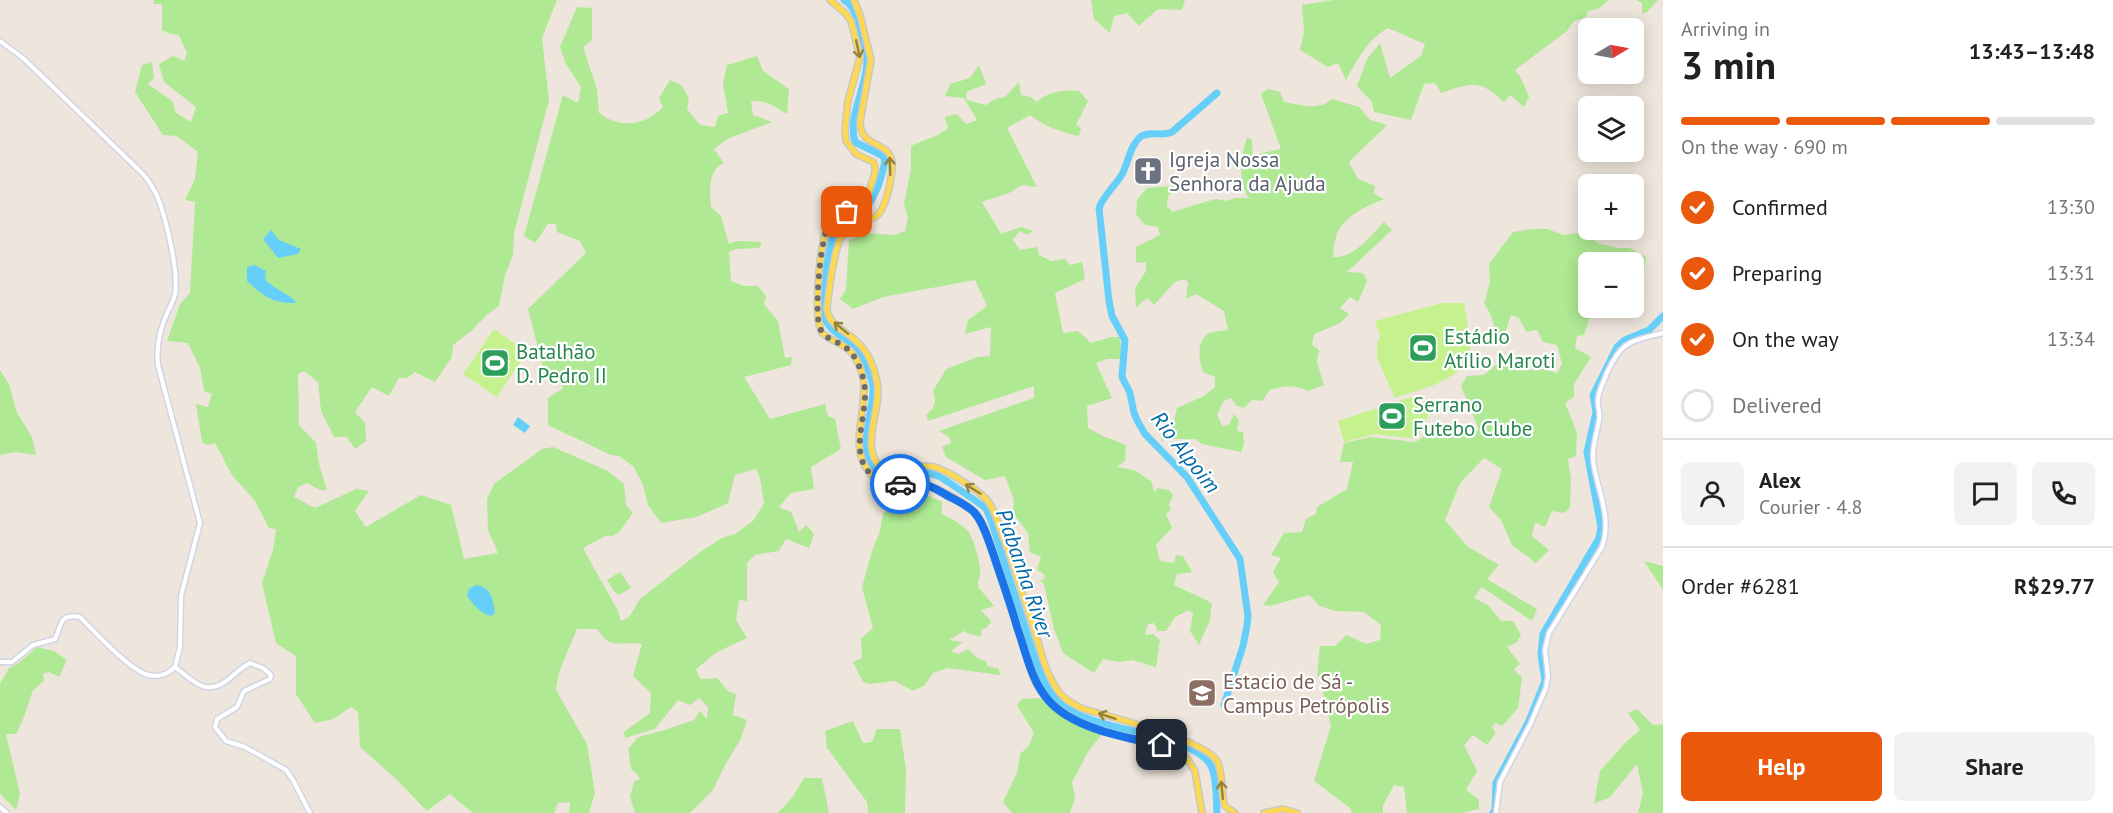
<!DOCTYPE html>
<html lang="en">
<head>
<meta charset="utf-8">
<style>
  :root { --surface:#fff; --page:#f2f2f2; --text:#202124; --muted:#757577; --line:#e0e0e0; --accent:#ea580c }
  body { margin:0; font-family:"PT Sans",sans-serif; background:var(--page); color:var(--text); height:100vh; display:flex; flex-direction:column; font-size:22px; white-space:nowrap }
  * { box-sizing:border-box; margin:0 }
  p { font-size:20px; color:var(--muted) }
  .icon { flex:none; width:33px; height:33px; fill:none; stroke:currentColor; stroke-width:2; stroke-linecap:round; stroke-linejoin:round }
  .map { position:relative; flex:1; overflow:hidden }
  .drawer { display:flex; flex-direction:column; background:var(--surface); width:450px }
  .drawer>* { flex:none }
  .needle { width:39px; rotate:80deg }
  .buttons { position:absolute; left:1578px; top:18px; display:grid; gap:12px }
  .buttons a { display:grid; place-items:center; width:66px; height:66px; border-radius:9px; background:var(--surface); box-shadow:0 3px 15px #0003; font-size:30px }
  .pin { position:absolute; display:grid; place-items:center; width:51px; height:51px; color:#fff; margin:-26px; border-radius:12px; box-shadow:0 3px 9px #0006 }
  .courier { position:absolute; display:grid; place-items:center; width:60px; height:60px; margin:-30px; border:4px solid #1a73e8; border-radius:50%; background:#fff; color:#222; box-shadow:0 2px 8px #0007 }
  .headline em { font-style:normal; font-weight:700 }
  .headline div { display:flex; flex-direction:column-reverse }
  .headline { display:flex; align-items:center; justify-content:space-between; height:102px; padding:0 18px }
  h1 { font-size:39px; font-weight:700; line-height:45px }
  .bar { display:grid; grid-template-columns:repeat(4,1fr); gap:9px 6px; align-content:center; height:72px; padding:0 18px }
  .bar i { height:8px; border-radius:4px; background:var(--line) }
  .bar .selected { background:var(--accent) }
  .bar p { grid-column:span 4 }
  .line { display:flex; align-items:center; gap:15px; padding:0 18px; border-top:2px solid var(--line) }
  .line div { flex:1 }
  .round { display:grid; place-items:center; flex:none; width:63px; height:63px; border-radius:9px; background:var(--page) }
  ol { padding:0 18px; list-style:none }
  li { display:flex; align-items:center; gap:18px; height:66px }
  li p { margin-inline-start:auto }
  li .icon { padding:6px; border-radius:50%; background:var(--accent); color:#fff; stroke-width:4 }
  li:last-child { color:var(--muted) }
  li i { width:33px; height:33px; border:3px solid var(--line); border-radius:50% }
  .button { display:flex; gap:12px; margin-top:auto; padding:12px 18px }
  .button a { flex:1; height:69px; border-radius:9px; background:var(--accent); color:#fff; font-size:24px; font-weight:700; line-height:69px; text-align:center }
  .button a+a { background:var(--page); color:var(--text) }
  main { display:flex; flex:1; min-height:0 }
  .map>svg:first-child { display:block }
  .green { fill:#afe993 }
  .pitch { fill:#c5f28e }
  .water { fill:#65cff9 }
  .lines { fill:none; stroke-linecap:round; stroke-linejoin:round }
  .river { stroke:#65cff9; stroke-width:7 }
  .tertiary-casing { stroke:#d1d4e5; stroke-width:7 }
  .primary-casing { stroke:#c8c8c8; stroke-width:8 }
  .tertiary { stroke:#fff; stroke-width:4 }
  .primary { stroke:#fdd952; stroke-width:5 }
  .oneway { stroke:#94823e }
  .done { stroke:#6f6c69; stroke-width:6; stroke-dasharray:0 10.8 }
  .route { stroke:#1a73e8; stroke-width:8 }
  .labels { text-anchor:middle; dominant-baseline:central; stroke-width:4.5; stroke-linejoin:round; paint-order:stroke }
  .worship-label { font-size:21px; fill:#5b616d; stroke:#fff; text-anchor:start }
  .leisure-label { font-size:21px; fill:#27864d; stroke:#fff; text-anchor:start }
  .education-label { font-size:21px; fill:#785e54; stroke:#fff; text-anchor:start }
  .water-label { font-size:22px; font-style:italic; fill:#016ba8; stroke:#fff }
</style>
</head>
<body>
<main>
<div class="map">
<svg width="1663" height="813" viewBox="0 0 1663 813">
  <rect width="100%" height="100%" fill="#eee6dc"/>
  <g class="green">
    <path d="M154 0H557L542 38 549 100 514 233 513 255 505 275 499 306 488 314 470 332 453 345 452 357 435 382 415 372 407 378H399L389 396 372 387 355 412 365 423 366 441 355 449 347 437H334L321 411 318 382 304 371 298 374 299 425 316 443 319 464 327 490H320L307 483 298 487 294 497 315 508 356 489 369 491 355 511 366 527 421 495 451 505 464 559 498 553 488 530 487 499 494 484 542 449 553 447 608 471 624 484 626 505 633 513 619 532 612 536H605L583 548 618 611 621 621 629 617 640 599 700 552 722 538 735 534 754 520 764 503 760 478 756 469 735 475 728 503 697 517 661 523 648 505 643 485 634 467 619 456 611 455 548 425V398L562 389 564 380 545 375 528 309 586 253 580 241 557 232 556 224H548L535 243 524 236 563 95 578 103 581 87 566 64 560 47 577 7 592 8V40L583 47 597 89 599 113C620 129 645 126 663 107L659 98 670 80 681 85 689 98 687 109 700 125 715 127 718 116 728 113 723 84 727 65 757 56 763 71 789 89 787 114C776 108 764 98 751 102L753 115 772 122 727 139 714 149 724 163C707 170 710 192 711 207L721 216 729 244 737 241 762 242 759 248 736 249 729 252 731 281 744 286H758L766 296 764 304 778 321 785 358 792 357 791 365 744 377 770 419 825 404 828 416 835 419 841 449 811 467 814 489 791 493 779 507 791 512 799 532 806 525 814 534 809 548 786 539 779 551 755 555 747 563V601L739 600 736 620 747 638 717 652 696 669 700 679 717 678 728 691 736 694 733 715 747 720 740 740 724 767 713 790 690 813H635L630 797 634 782 640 779 637 774 631 769 628 749 638 737 665 730 694 720 700 711 707 719 708 707 699 698 690 705 678 700 655 729 625 738 624 732 650 713 651 693 633 676 642 644C619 641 612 651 597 629H577L559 672 556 690 587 744 595 793 589 813H569L570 802 558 803 554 813H473L450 794 427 811 396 779 360 747 358 712 351 707 333 719 315 723 296 694V656L276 643 262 583 273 550 276 529 269 528 255 501 232 475 215 443 206 445 202 442 196 404 208 407 212 394 204 391 200 368 188 343 167 341 180 304 190 293 195 202 185 200 195 179 198 152 177 136 163 135 135 92 142 65 152 62 154 78 148 84 172 101 176 113 191 122 196 107 164 82 159 64 173 56 184 61 187 53 179 35 170 34 162 30V4H154Z"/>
    <path d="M1091 0H1185L1182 10 1158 9 1139 26 1127 13 1114 16 1110 33 1094 19Z"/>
    <path d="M1334 0H1609L1598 9 1588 11 1585 18 1574 21 1567 31 1515 70 1521 78 1529 97 1524 107 1510 95 1504 102C1479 78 1471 83 1441 93L1435 83 1424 84 1411 120 1374 112 1372 102 1357 86 1367 59 1380 43 1390 78 1421 56 1425 44 1388 28C1368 39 1357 60 1346 80L1338 63 1328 67 1300 50 1304 32 1302 5Z"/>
    <path d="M1636 0H1658L1647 12 1642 14V3Z"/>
    <path d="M979 65 986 84 966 92 967 100 986 105 995 99 1005 97 1019 82 1021 95 1031 97 1036 102C1049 92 1063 89 1079 91L1088 101 1076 125 1081 128 1079 136C1060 132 1046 127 1030 115L1007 128 1037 187 1022 185 1009 193 982 202 1001 234 1021 227 1033 231 1027 235 1019 231 1013 240 1020 250 1037 247 1039 255 1051 261 1065 259 1070 265 1082 262 1085 279 1055 293 1063 333 1078 331 1091 343 1111 337H1120L1122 359H1107L1096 363 1112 398 1087 406 1088 428 1103 436 1126 445 1125 461 1117 467 1134 470 1151 481 1155 493 1157 488 1169 490 1173 495 1169 505 1171 510 1166 514 1172 528 1156 545 1160 561 1174 563 1176 555 1183 556 1192 572 1177 574 1174 585 1212 603 1210 620 1199 645 1190 631 1193 613 1189 610 1175 617 1166 631H1158L1154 623 1148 624 1145 635 1153 634 1160 640 1156 667 1132 660 1119 662 1103 659 1094 673 1063 653 1054 629 1044 584 1040 580 1045 579 1044 574 1037 570 1041 557 1030 552 1028 533 1013 513 1014 500 1005 476 985 480 946 457 942 447 951 443 950 438 939 431 1034 398V386L928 421 926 415C935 407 937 403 933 391L946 369 978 357 990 356 991 327 965 334 968 320 987 306 975 280 883 297 853 309 840 299 846 290 849 240 866 233 895 235 905 231 908 218 904 203 911 170V146C924 139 937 138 948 128L945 117 957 114 966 124 977 120 964 98 945 96 950 84 970 78Z"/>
    <path d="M1268 89 1280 92 1284 102C1300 105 1319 111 1332 99L1359 107 1370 120 1387 125 1349 162 1358 179 1375 186 1374 194 1384 199C1366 206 1342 217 1336 237 1334 243 1334 251 1333 257 1354 259 1371 235 1384 222L1392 230 1347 272 1363 273 1367 281 1358 302 1350 297 1340 308 1349 314 1340 323 1314 334 1312 345 1319 350 1317 362 1324 385 1308 391C1294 384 1285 386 1270 390L1262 401 1252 400 1244 408 1237 406 1231 398 1224 401 1217 414 1222 426 1229 425 1234 414 1239 420 1237 431 1243 432 1244 444 1241 452 1202 444 1196 439C1184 440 1173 437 1162 441L1160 435 1173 426 1177 408 1204 396 1215 387V377L1203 372C1198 360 1196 338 1212 332 1217 331 1223 331 1228 330L1224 311 1196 294 1186 299 1188 283 1185 279 1175 282 1154 305 1148 298 1136 307 1135 288 1146 271V262L1136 263V247L1160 235 1158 227 1145 225 1136 214 1137 200 1147 188 1181 185 1168 196 1167 206 1172 212 1215 199 1227 201 1234 198H1249C1237 179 1241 158 1247 137L1252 140 1253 169 1259 154 1281 149 1261 94Z"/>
    <path d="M1533 229H1547L1564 235 1578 233 1601 244 1619 248H1630L1646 257 1644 269H1636L1634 262H1588V308H1601L1608 313 1589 319 1584 335 1577 336 1575 348 1591 357 1574 384V397L1565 403 1577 433 1576 456 1568 459 1571 480 1570 508 1564 513 1552 511 1545 527 1535 522 1532 536 1549 550 1536 563 1512 545 1501 520 1489 507 1502 469 1484 458 1460 483 1445 520 1468 547 1499 565 1487 579 1537 609 1532 621 1482 587 1474 598 1489 606 1501 621H1513L1521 635 1516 643 1507 647 1520 664 1514 669 1522 678 1518 708 1502 726 1495 723 1492 727 1496 733 1487 745 1473 735 1464 745 1477 771 1466 790 1479 800V809L1461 813H1407L1404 787 1394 785 1383 806V813H1352L1350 808 1314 781 1331 726 1323 694 1325 680 1317 675 1320 646H1335L1346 635 1366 644 1380 640 1381 625 1364 612 1335 611 1320 606 1309 595 1270 606 1263 605 1279 582 1273 572 1281 558 1271 555 1284 533 1302 532 1306 519 1316 514 1317 507 1347 489 1353 462H1340L1344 443 1371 437 1415 442 1422 438 1435 422 1463 435 1479 430 1461 386 1467 376 1484 375 1498 363 1527 370 1543 369 1557 373 1562 364 1557 345 1543 342 1537 330 1526 332 1519 318 1511 315 1502 342C1493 331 1494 315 1484 304L1490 282 1489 264 1513 232Z"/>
    <path d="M0 370 9 384 17 413 32 437 36 455 16 452 0 455Z"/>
    <path d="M929 496 942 502V514C952 519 960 523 967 530 975 539 984 573 978 582L979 588 994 606 981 610 991 621 987 628 982 629 981 636 972 635 964 631 949 640 963 642 951 651 958 654 968 649 977 658 986 661 987 666 999 669 1000 675 948 668 933 673 925 685 913 691 895 681 869 684 863 682 853 662 862 658 861 639 873 628 862 587 872 551 880 531 883 513 904 502Z"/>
    <path d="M1644 561 1663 566V590Z"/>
    <path d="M620 572 631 588 619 595 614 591 607 580Z"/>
    <path d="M37 647 54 651 67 660 59 677 49 672 43 674 44 681 33 690 24 717 16 734H6L20 794 16 810 0 794V684L9 668 19 663Z"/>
    <path d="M1040 698 1064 718 1102 734 1088 752 1072 782 1075 798 1070 813H1012L1003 802 1017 773 1020 754 1029 746 1034 733 1017 705 1022 699Z"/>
    <path d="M1637 709 1653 725 1663 724V813H1638L1643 793 1637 764 1610 797 1594 804 1600 771 1627 741 1640 730 1628 713Z"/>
    <path d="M853 721 863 743 872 742 877 729H900L906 770 905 813H868L867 802 827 748 825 731Z"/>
    <path d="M804 778H822L829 813H778L792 798Z"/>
  </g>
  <g class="pitch">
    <path d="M1442 303H1464C1466 316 1472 343 1469 354 1461 382 1419 389 1395 398L1377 358V344L1380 336 1375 321Z"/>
    <path d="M494 329 527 352 497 397 463 374Z"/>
    <path d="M1411 397 1431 410 1417 439 1375 434 1344 442 1338 421Z"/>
  </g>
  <g class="water">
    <path d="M271 230 279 240 301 249 298 254 278 258 263 239Z"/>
    <path d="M255 265 266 271 265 279C274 290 293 295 296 303 273 303 264 297 247 281V267Z"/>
    <path d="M518 417 530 426 525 433 513 425Z"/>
    <path d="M476 585C492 587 493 600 495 613L491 616C480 613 473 605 467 595L469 589Z"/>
  </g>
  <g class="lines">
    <g class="river">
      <path d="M844 0C854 6 856 16 859 27 862 37 867 49 867 59 868 85 847 116 855 142L883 156 885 161C882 176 876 200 863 209 855 215 845 216 839 223 829 235 821 295 823 311 825 329 840 334 852 344 860 351 873 377 873 388 874 412 853 457 880 474 893 483 910 472 924 473 928 473 934 474 938 476 943 478 984 506 986 509 993 522 996 538 1001 552 1009 578 1018 604 1026 630 1034 654 1041 685 1060 703 1093 734 1196 731 1212 768 1217 781 1216 799 1217 813"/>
      <path d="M1217 93 1172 132C1161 137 1149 130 1140 137 1129 147 1128 165 1121 176 1114 187 1104 195 1099 208L1109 301 1112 316 1125 340 1122 377 1130 393 1134 413 1138 422 1145 434 1187 477 1240 559 1248 616 1247 626 1243 646 1224 705"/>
      <path d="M1493 813 1495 810 1496 783 1528 723 1545 681 1541 655 1543 634 1599 538 1601 527 1587 452 1596 412 1593 395 1617 347 1625 340 1649 330 1663 316"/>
    </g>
    <g class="tertiary-casing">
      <g id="tertiary">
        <path d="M0 41 23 58 143 174C149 181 154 189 158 198 166 219 179 272 175 294 174 300 171 305 168 311 160 328 156 346 158 365L200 523 181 596 180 647 175 667"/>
        <path d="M0 662H12L33 645 55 639C62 626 58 613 80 617 95 632 126 666 145 674 156 678 167 675 175 667"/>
        <path d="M175 667C194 682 207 698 230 678 237 672 242 667 250 663L263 668 271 675 270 679 244 691 237 707 217 719 215 727 226 741 245 747 286 770 293 780 310 813"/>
        <path d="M0 807 7 813"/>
        <path d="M1496 813 1500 782 1530 725 1546 688 1548 676 1545 650 1549 633 1602 547C1612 519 1599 494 1594 466 1591 450 1596 437 1599 421 1601 414 1597 406 1598 399 1599 390 1604 381 1607 373 1622 340 1630 342 1663 333"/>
      </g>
    </g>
    <g class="primary-casing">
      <g id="primary">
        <path d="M830 0 845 13 851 21 860 57 848 101 845 129 846 141 856 154 873 162C877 168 875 172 873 179 870 186 869 195 865 201 856 213 839 211 830 223 819 238 813 317 822 333 831 341 844 344 852 353 882 392 843 436 868 471 887 497 904 477 927 485 941 490 963 501 974 512 986 525 990 546 996 562 1010 601 1021 640 1034 679 1052 719 1101 733 1141 741 1154 744 1170 745 1182 751L1195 771 1202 813"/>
        <path d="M854 0 860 15 871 60 860 122C861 151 893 139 892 166 892 178 886 211 875 217 864 223 851 221 843 233 834 248 829 290 827 309 829 327 850 332 860 345 869 354 875 369 877 382 883 407 858 448 882 469 895 481 914 464 929 466 943 467 983 492 990 504 997 516 1000 530 1005 542 1017 575 1027 609 1038 642 1043 660 1048 677 1059 692 1065 700 1072 703 1081 708 1108 717 1204 739 1217 761 1224 774 1220 792 1225 806L1235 813"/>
        <path d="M1264 813 1283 809 1297 813"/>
      </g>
    </g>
    <use href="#tertiary" class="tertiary"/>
    <use href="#primary" class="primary"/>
  </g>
  <defs><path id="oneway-shaft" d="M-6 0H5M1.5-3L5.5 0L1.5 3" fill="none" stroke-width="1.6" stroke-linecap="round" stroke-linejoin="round" transform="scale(1.5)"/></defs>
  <g class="oneway">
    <use href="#oneway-shaft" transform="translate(858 49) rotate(78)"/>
    <use href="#oneway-shaft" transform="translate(890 166) rotate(-92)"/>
    <use href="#oneway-shaft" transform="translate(841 328) rotate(-141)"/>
    <use href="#oneway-shaft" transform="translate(973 489) rotate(-148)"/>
    <use href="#oneway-shaft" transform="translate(1107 716) rotate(-162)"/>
    <use href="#oneway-shaft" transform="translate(1222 790) rotate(-96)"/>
  </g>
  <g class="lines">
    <path class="done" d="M847 212C839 214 832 218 829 225 820 238 814 314 820 328 824 339 837 341 845 347 855 354 860 367 863 378 873 411 841 457 879 481 886 485 891 487 900 484"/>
    <path class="route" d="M900 484C915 479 930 485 943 493 953 499 966 504 974 512 984 523 988 540 993 553 1001 578 1010 602 1017 627 1026 652 1031 681 1049 701 1074 729 1127 738 1162 745"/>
  </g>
  <defs>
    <g id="church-square" transform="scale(1.5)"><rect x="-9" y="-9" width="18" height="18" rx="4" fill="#6b7280" stroke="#fff"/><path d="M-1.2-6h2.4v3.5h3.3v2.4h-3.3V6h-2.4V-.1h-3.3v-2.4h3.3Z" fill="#fff"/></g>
    <g id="stadium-square" transform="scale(1.5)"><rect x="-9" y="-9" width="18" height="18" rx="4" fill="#2e9e5b" stroke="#fff"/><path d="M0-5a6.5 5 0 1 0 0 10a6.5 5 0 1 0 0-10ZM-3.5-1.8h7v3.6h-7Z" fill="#fff"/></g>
    <g id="university-square" transform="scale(1.5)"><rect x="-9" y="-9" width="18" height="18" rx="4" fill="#8d6e63" stroke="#fff"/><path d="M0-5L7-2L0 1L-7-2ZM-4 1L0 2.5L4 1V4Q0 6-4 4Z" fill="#fff"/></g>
  </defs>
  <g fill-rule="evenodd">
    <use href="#church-square" x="1148" y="171"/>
    <use href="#stadium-square" x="1423" y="348"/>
    <use href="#stadium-square" x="495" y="363"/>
    <use href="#stadium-square" x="1392" y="416"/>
    <use href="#university-square" x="1202" y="693"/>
  </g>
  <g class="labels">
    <g class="worship-label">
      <text x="1169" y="159">Igreja Nossa<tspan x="1169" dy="24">Senhora da Ajuda</tspan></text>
    </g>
    <g class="leisure-label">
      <text x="1444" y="336">Estádio<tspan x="1444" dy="24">Atílio Maroti</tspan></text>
      <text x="516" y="351">Batalhão<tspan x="516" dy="24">D. Pedro II</tspan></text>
      <text x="1413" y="404">Serrano<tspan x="1413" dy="24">Futebo Clube</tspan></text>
    </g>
    <g class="education-label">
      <text x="1223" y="681">Estacio de Sá -<tspan x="1223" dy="24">Campus Petrópolis</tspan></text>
    </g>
    <g class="water-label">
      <text transform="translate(1186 452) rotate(52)">Rio Alpoim</text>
      <text transform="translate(1025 573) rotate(71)">Piabanha River</text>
    </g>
  </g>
</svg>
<div class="buttons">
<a><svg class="needle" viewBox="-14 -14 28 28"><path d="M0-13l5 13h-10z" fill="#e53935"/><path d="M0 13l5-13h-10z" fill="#757577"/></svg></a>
<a><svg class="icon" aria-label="layers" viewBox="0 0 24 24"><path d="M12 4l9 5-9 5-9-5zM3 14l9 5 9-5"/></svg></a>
<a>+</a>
<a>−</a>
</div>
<div class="pin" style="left:847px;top:212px;background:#ea580c"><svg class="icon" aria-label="bag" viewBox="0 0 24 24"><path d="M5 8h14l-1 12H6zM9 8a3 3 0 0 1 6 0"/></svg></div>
<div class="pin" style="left:1162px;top:745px;background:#1f2937"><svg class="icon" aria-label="home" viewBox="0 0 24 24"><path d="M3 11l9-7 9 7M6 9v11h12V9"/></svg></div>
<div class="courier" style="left:900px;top:484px"><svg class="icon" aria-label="car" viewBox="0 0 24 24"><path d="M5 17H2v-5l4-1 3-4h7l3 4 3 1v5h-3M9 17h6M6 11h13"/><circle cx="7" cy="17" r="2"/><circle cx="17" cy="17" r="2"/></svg></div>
</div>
<section class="drawer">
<div class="headline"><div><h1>3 min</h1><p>Arriving in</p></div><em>13:43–13:48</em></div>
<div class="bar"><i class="selected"></i><i class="selected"></i><i class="selected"></i><i></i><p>On the way · 690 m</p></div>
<ol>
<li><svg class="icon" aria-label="check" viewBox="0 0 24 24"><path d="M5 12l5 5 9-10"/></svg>Confirmed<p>13:30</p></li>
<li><svg class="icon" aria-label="check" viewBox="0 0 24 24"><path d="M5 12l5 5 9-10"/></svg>Preparing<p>13:31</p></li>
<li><svg class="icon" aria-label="check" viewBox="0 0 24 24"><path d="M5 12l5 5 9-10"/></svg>On the way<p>13:34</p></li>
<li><i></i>Delivered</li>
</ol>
<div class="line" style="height:108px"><a class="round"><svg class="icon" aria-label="person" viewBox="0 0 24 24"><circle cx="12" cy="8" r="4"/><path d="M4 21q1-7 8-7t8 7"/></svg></a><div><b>Alex</b><p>Courier · 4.8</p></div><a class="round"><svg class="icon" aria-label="chat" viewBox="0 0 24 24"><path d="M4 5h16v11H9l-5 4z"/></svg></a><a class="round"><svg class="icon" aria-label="phone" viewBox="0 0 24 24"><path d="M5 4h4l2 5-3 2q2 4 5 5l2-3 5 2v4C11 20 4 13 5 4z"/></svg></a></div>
<div class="line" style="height:78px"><div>Order #6281</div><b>R$29.77</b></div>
<div class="button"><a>Help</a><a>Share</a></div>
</section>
</main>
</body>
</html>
